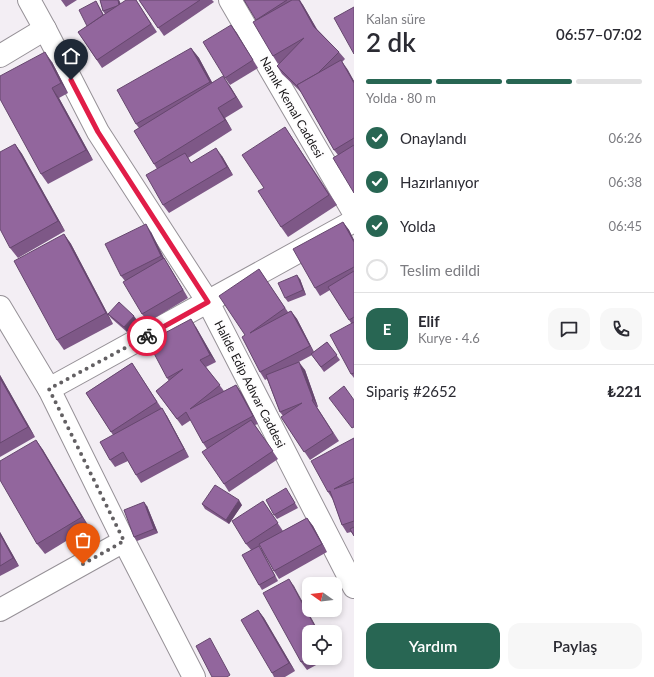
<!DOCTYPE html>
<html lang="tr">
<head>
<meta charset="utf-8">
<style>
  :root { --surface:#fff; --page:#f7f7f7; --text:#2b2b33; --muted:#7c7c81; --line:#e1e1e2; --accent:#286653 }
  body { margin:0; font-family:Lato,sans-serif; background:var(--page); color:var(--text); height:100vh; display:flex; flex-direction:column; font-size:15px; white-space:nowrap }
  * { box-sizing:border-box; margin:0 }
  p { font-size:13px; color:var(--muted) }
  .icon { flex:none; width:22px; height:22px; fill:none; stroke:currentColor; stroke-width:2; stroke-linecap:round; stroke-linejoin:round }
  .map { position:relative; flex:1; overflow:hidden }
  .drawer { display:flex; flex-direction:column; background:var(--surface); width:300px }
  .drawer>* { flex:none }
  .needle { width:26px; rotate:284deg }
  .controls { position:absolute; left:302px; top:577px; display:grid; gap:8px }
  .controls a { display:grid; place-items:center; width:40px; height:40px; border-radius:8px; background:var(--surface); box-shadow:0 2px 6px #0003; font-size:20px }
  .pin { position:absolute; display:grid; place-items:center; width:34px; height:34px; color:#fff; margin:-41px -17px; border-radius:50% 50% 50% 0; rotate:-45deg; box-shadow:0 0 4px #0007 }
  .pin .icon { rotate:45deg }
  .courier { position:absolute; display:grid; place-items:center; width:40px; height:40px; margin:-20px; border:3px solid #e11d48; border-radius:50%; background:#fff; color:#222; box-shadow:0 1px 5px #0007 }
  .head em { font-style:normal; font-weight:600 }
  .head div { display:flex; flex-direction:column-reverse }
  .head { display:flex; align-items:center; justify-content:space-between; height:68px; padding:0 12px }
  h1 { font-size:26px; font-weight:600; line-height:30px }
  .bar { display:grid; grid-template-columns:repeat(4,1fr); gap:6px 4px; align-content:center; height:48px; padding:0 12px }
  .bar i { height:5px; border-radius:3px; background:var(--line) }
  .bar .on { background:var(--accent) }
  .bar p { grid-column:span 4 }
  .line { display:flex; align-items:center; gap:10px; padding:0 12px; border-top:1px solid var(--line) }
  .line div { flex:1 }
  .round { display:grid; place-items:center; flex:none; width:42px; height:42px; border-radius:12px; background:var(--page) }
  ol { padding:0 12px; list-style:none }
  li { display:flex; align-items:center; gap:12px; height:44px }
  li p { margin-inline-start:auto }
  li .icon { padding:4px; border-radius:50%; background:var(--accent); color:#fff; stroke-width:4 }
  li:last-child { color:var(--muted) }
  li i { width:22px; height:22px; border:2px solid var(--line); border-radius:50% }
  .primary-button { display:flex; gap:8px; margin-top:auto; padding:8px 12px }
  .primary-button a { flex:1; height:46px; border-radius:12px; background:var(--accent); color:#fff; font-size:16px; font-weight:600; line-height:46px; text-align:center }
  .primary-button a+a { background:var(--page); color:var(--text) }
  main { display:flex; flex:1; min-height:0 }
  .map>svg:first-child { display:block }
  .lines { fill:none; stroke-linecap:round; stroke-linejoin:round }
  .minor-casing { stroke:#969197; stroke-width:24 }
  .minor { stroke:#fff; stroke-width:22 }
  .wall { fill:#7e5887 }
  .shaded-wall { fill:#66476e }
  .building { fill:#92669d; stroke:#66476e }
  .done { stroke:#636063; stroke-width:4; stroke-dasharray:0 7.2 }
  .route { stroke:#e11d48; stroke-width:5 }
  .labels { text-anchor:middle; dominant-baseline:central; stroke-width:4; stroke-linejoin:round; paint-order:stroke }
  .street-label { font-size:12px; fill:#151315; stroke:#fefdfe }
</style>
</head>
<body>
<main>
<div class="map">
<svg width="354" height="677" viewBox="0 0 354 677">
  <rect width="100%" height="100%" fill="#f3eef4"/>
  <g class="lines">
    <g class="minor-casing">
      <g id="minor">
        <path d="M29 0 45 29 98 132 208 302 354 587"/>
        <path d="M230 0 354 213"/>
        <path d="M0 56 45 29"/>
        <path d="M0 307 49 389 124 541 194 677"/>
        <path d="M49 389 354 221"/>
        <path d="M0 610 124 541"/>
      </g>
    </g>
    <use href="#minor" class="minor"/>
  </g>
  <g class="wall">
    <path d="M61 0H77L66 7Z"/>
    <path d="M100 0H119L121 4 136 0 157 32 102 68 78 32 88 26 96 1 104 15 105 14 103 11Z"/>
    <path d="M139 0H212L214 2 164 36Z"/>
    <path d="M244 0H300L317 29 339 52 345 59 342 62 354 81V193L338 155 334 150 302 93 282 74 277 66 280 63 278 64 273 56 257 20Z"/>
    <path d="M231 25 258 68 230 85 225 78Z"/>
    <path d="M191 48 199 58 212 82 230 86 243 107 225 118 232 130 188 158 191 163 222 156 233 175 169 213 163 205 157 169 154 164 139 128 136 124Z"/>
    <path d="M52 62 68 93 59 98 93 160 48 184 41 174Z"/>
    <path d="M285 127 337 205 288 237 281 227 264 188Z"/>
    <path d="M15 144 22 154 65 231 18 258 10 248Z"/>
    <path d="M343 222 349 230 354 240V378L351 374V323L330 290 320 296 315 288Z"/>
    <path d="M151 232 164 258 169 266 188 298 148 322 142 314 125 281 121 276Z"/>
    <path d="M64 234 71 244 113 324 64 350 57 340Z"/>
    <path d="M259 269 288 312 291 311 297 319 314 352 327 342 340 360 324 372 312 355 297 363 305 370 318 407H317L339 441 310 460 281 417 283 416 280 412 267 379 265 380 260 372 245 335Z"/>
    <path d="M300 279 306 295 288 302 285 298Z"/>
    <path d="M108 314 137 320 127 332 111 318Z"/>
    <path d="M196 327 216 362 206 367 224 391 236 385 241 392 258 424 255 425 278 459 229 492 224 484 207 449 203 443 191 420 182 426 156 391 169 381 167 378Z"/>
    <path d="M132 363 162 409 167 416 189 457 141 483 136 475 128 461 115 467 110 460 113 435 86 393Z"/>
    <path d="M0 375 35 437 0 457Z"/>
    <path d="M354 438V536L351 532 347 533 342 525 333 500 328 492Z"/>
    <path d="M36 440 43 450 89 527 45 554 37 544Z"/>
    <path d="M289 493 298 508 277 519 274 515Z"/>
    <path d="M263 501 283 531 307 518 313 526 327 552 279 579 274 571 260 546 259 547 278 581 262 590 259 585 251 550 246 544Z"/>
    <path d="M202 504 242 505 229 524 205 509Z"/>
    <path d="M147 506 158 533 137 541 134 537Z"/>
    <path d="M0 532 19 566 0 576Z"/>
    <path d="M294 586 309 658H329L307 670 301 662Z"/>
    <path d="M258 610 264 618 295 671 285 677H274L272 673Z"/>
  </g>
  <g class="shaded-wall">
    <path d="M118 0H119L122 10 119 6Z"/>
    <path d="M299 0 303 5 320 35 314 27Z"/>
    <path d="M231 25 237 33 258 68 253 60Z"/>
    <path d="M191 48 199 58 217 92 210 82Z"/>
    <path d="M45 52 52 62 68 93 61 83Z"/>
    <path d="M341 60 348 70 354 81V83Z"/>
    <path d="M223 76 230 86 243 107 236 97Z"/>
    <path d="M52 88 59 98 93 160 86 150Z"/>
    <path d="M218 108 225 118 232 130 225 120Z"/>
    <path d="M15 144 22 154 65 231 58 221Z"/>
    <path d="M216 148 222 156 233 175 227 167Z"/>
    <path d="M343 222 349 230 354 240V242Z"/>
    <path d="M146 224 151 232 164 258 169 266 188 298 161 256Z"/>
    <path d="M64 234 71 244 113 324 106 313Z"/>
    <path d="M297 275 300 279 306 295 303 290Z"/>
    <path d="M291 311 297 319 315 354 310 346Z"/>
    <path d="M134 316 137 320 127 332 124 327Z"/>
    <path d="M191 319 196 327 216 362 210 355Z"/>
    <path d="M299 362 305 370 318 407 313 399Z"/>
    <path d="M0 375 35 437 28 427 0 378Z"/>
    <path d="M236 385 241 392 258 424 253 416Z"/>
    <path d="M162 408 167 416 189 457 184 449Z"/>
    <path d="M36 440 43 450 89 527 82 517Z"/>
    <path d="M239 500 242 505 229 524 226 520Z"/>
    <path d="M144 502 147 506 158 533 154 529Z"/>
    <path d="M307 518 313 526 327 552 322 544Z"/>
    <path d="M0 532 19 566 13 558 0 534Z"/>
    <path d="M259 546 262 550 278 581 275 576Z"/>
    <path d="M289 579 294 586 319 632H318Z"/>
    <path d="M258 610 264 618 295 671 289 663Z"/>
  </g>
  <g class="building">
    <path d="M100 0H118L119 5 117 6 103 11Z"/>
    <path d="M126 0H136L151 24 97 60 78 32Z"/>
    <path d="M139 0H200L158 28Z"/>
    <path d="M244 0H287L256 20Z"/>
    <path d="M292 0H299L314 27 339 52 318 73 297 85 298 87 277 66 304 38 273 56 253 22Z"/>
    <path d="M96 1 103 15 87 26 79 10Z"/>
    <path d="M354 7V54L334 18Z"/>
    <path d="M231 25 253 60 225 78 203 42Z"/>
    <path d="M191 48 210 82 136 124 117 90Z"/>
    <path d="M45 52 61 83 52 88 86 150 41 174 0 99V76Z"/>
    <path d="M341 60 354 83V138L334 150 297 85Z"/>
    <path d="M223 76 236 97 218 108 225 120 154 164 134 131Z"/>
    <path d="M285 127 329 195 281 227 258 191 264 188 242 155Z"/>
    <path d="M15 144 58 221 10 248 0 229V152Z"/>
    <path d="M354 145V193L333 158Z"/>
    <path d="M216 148 227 167 163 205 146 175 185 153 191 163Z"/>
    <path d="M343 222 354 242V267L315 288 293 249Z"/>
    <path d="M146 224 161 256 121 276 105 244Z"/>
    <path d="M64 234 106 313 57 340 14 261Z"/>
    <path d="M164 258 183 290 142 314 123 282Z"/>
    <path d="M259 269 285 308 250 333 291 311 310 346 260 372 242 337 245 335 219 296Z"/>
    <path d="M354 271V317L349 320 328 287Z"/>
    <path d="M297 275 303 290 285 298 278 283Z"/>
    <path d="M119 302 134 316 124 327 108 314Z"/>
    <path d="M191 319 210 355 200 360 220 385 190 409 236 385 253 416 203 443 186 412 177 419 156 391 183 369 167 378 148 342Z"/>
    <path d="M354 322V373L351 374 330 335Z"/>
    <path d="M327 342 337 355 321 367 311 354Z"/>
    <path d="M299 362 313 399 312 400 333 433 304 452 281 417 302 403 280 412 266 375Z"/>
    <path d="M132 363 157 402 111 432 86 393Z"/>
    <path d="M0 378 28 427 0 443Z"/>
    <path d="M344 386 354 400V427L352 428 329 398Z"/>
    <path d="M162 408 184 449 136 475 123 452 110 460 100 442Z"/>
    <path d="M251 420 273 451 224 484 202 452Z"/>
    <path d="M354 438V478L334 489 354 482V521L342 525 330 491 328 492 311 461Z"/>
    <path d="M36 440 82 517 37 544 0 480V461Z"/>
    <path d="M215 485 239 500 226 520 202 504Z"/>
    <path d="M286 488 295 503 274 515 266 500Z"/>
    <path d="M263 501 278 523 246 544 232 521Z"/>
    <path d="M144 502 154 529 134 537 124 510Z"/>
    <path d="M307 518 322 544 274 571 259 544Z"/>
    <path d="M354 527V536L350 529Z"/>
    <path d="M0 534 13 558 0 566Z"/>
    <path d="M259 546 275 576 259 585 242 555Z"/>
    <path d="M289 579 318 632H309V658L301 662 263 593Z"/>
    <path d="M258 610 289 663 272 673 241 620Z"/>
    <path d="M210 638 230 675 227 677H212L196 646Z"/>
  </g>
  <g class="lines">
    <path class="done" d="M83 564 124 541 49 389 147 336"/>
    <path class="route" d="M71 80 98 132 208 302 147 336"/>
  </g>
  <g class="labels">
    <g class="street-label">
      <text transform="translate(292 107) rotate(60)">Namık Kemal Caddesi</text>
      <text transform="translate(250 384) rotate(63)">Halide Edip Adıvar Caddesi</text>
    </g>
  </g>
</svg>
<div class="controls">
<a><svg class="needle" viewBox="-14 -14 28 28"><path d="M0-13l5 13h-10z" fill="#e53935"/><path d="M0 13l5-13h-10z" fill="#7c7c81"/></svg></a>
<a><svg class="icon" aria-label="locate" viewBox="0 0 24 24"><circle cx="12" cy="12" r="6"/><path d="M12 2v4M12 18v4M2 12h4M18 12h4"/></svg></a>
</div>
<div class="pin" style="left:83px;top:564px;background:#ea580c"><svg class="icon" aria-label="bag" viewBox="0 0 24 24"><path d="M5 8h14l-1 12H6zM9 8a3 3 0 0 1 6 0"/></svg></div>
<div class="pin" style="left:71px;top:80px;background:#1f2937"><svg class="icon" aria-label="home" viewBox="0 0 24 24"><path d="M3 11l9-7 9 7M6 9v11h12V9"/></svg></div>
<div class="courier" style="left:147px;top:336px"><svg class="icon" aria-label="bike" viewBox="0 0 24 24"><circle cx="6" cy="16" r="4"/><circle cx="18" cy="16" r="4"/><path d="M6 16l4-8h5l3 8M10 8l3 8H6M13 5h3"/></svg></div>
</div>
<section class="drawer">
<div class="head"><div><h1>2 dk</h1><p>Kalan süre</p></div><em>06:57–07:02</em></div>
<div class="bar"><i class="on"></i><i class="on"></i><i class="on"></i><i></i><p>Yolda · 80 m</p></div>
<ol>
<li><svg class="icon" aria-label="check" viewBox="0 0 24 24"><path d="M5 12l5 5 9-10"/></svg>Onaylandı<p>06:26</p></li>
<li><svg class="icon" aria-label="check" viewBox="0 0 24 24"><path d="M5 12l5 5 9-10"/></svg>Hazırlanıyor<p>06:38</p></li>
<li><svg class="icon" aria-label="check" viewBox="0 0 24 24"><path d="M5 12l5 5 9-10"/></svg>Yolda<p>06:45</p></li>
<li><i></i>Teslim edildi</li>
</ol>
<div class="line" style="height:72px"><b class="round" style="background:var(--accent);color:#fff">E</b><div><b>Elif</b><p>Kurye · 4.6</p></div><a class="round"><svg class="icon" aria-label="chat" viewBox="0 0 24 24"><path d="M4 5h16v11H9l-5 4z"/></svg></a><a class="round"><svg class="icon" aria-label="phone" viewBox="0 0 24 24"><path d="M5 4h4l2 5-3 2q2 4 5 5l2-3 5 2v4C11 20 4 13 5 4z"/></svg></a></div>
<div class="line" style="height:52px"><div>Sipariş #2652</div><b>₺221</b></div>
<div class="primary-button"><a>Yardım</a><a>Paylaş</a></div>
</section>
</main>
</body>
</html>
